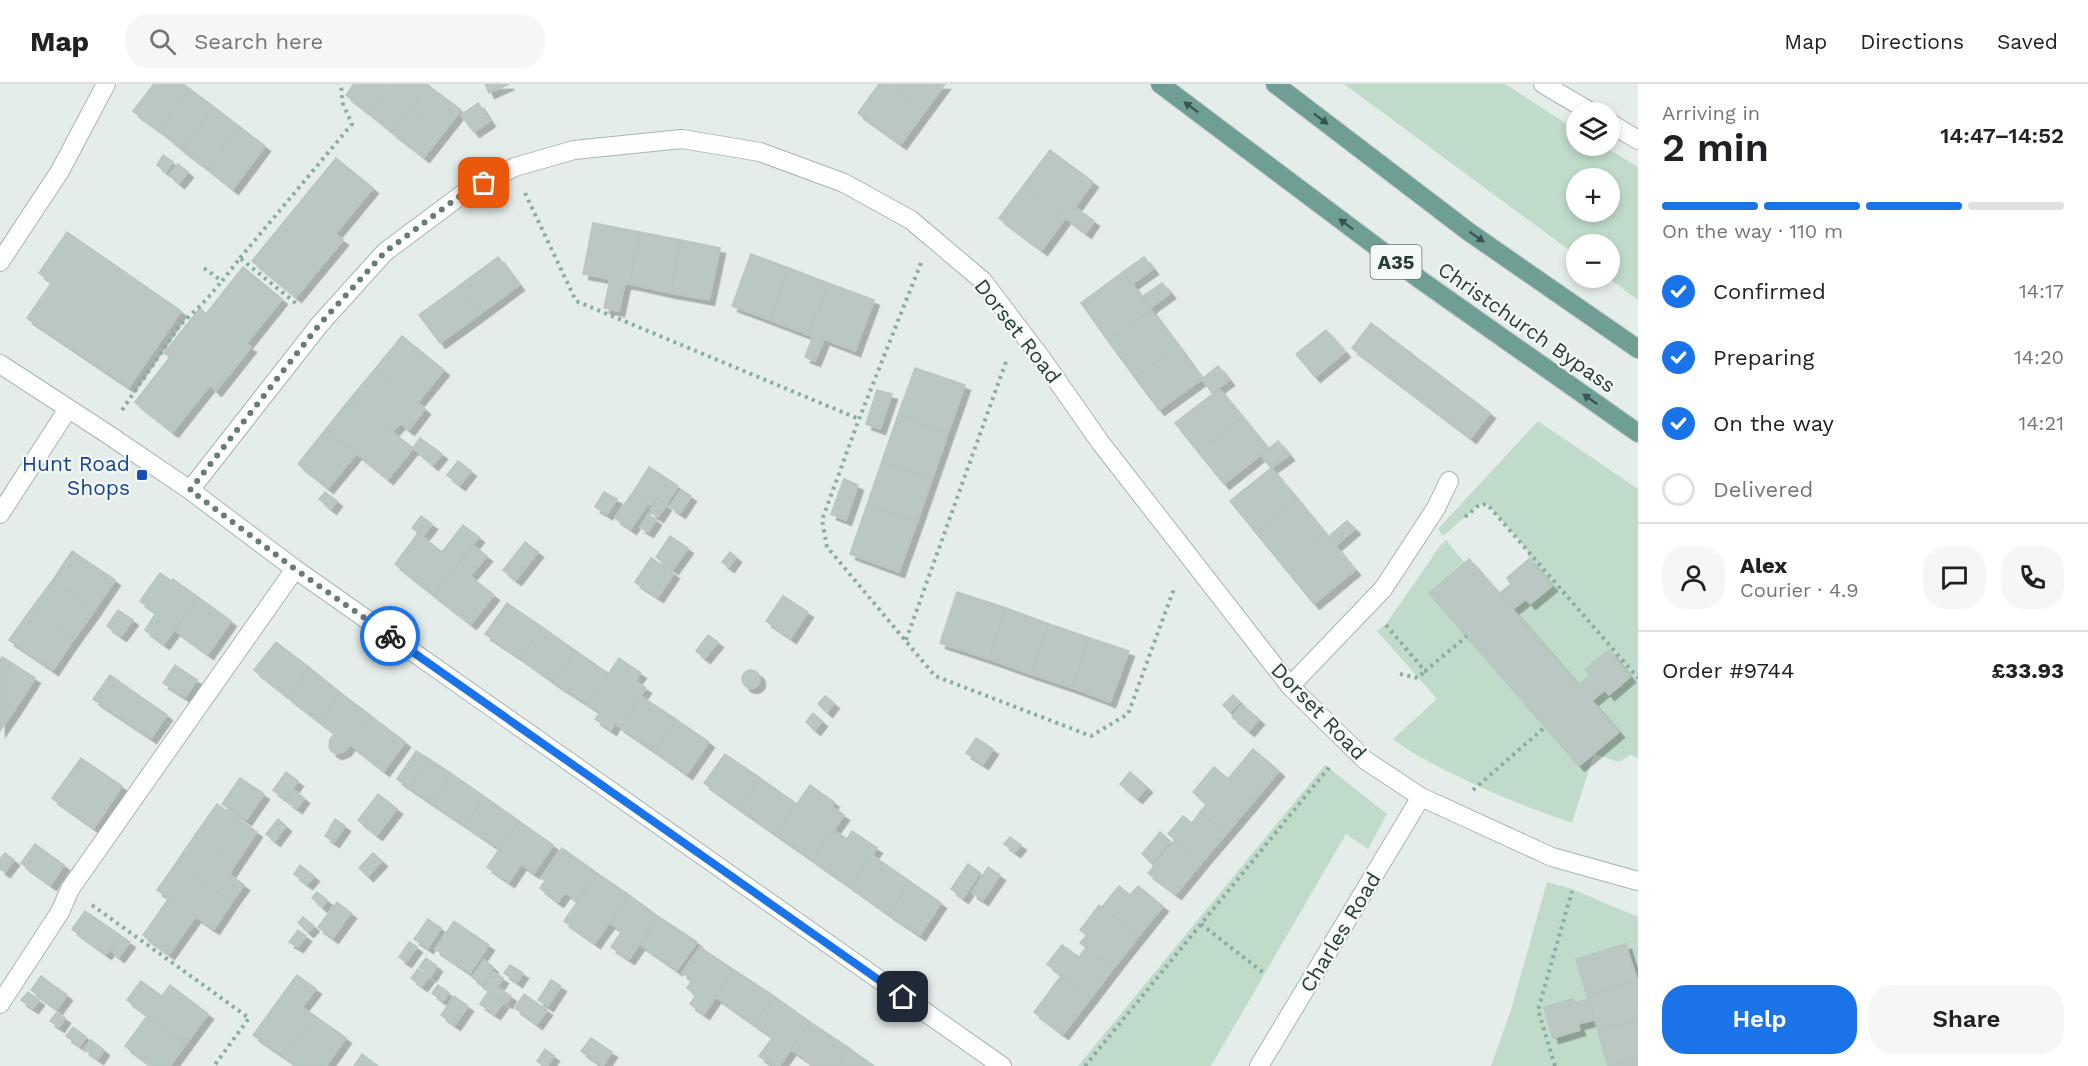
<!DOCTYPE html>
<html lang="en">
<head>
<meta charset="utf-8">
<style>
  :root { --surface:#fff; --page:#f6f6f6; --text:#202124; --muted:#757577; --line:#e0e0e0; --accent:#1a73e8 }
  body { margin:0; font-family:"Work Sans",sans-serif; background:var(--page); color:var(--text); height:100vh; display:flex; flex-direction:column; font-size:22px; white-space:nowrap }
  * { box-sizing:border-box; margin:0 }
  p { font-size:20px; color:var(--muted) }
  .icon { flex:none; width:33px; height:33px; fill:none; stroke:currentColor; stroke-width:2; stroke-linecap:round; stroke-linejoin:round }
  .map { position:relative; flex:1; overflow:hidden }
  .sheet { display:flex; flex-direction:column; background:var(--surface); width:450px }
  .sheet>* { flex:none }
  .fabs { position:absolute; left:1566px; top:18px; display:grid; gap:12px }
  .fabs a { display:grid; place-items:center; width:54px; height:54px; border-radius:50%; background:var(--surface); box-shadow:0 3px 9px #0003; font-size:30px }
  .pin { position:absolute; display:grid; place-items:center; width:51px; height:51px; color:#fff; margin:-26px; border-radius:12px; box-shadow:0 3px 9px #0006 }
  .courier { position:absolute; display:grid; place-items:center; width:60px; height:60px; margin:-30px; border:4px solid #1a73e8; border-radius:50%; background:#fff; color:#222; box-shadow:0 2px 8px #0007 }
  .head em { font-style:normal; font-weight:600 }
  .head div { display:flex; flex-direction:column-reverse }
  .head { display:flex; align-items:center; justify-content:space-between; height:102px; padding:0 24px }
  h1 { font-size:39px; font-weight:600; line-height:45px }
  .bar { display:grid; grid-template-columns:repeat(4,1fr); gap:9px 6px; align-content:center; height:72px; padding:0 24px }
  .bar i { height:8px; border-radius:4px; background:var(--line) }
  .bar .active { background:var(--accent) }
  .bar p { grid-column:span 4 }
  .line { display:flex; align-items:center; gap:15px; padding:0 24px; border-top:2px solid var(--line) }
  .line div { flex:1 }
  .round { display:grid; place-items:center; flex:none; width:63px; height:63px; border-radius:24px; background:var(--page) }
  ol { padding:0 24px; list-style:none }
  li { display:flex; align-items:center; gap:18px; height:66px }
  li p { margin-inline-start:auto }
  li .icon { padding:6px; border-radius:50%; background:var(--accent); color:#fff; stroke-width:4 }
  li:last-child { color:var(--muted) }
  li i { width:33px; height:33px; border:3px solid var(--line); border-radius:50% }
  .action { display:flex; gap:12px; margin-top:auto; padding:12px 24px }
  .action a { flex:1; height:69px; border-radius:24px; background:var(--accent); color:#fff; font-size:24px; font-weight:600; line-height:69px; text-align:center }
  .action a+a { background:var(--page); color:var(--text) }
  header { display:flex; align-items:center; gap:36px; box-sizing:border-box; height:84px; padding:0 30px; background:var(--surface); border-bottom:2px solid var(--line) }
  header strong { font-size:28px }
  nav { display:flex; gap:33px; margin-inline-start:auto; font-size:21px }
  .search { width:420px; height:54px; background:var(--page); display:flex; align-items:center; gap:15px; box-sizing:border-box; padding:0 21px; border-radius:24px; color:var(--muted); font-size:22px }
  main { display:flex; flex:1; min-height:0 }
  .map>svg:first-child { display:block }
  .green { fill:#c0dbc9; fill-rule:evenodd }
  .building { fill:#bac7c3; stroke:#b8c6c1; stroke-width:1.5; filter:url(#shadow) }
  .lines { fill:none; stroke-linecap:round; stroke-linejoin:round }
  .minor-casing { stroke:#a8b5b1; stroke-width:20 }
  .major-casing { stroke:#c2c9c7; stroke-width:20 }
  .path { stroke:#88ada4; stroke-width:4; stroke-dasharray:3 4.5; stroke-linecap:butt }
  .minor { stroke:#fff; stroke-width:18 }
  .major { stroke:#6e9e94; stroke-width:18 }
  .oneway { fill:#38554f }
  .done { stroke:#697b76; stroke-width:6; stroke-dasharray:0 10.8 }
  .route { stroke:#1a73e8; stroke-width:8 }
  .transit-dot { fill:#1a4fb4; stroke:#f5f9f7; stroke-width:2 }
  .labels { text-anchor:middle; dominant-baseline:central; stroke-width:4.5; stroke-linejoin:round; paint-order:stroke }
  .shield { fill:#f5f9f7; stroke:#647571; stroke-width:1.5 }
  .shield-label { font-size:20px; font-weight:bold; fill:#263d38 }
  .street-label { font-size:21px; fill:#263d38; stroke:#f5f9f7 }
  .transit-label { font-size:21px; fill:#164399; stroke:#f5f9f7; text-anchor:end }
</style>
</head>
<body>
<header>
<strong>Map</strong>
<div class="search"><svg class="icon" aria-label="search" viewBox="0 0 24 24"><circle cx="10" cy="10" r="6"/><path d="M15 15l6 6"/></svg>Search here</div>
<nav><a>Map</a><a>Directions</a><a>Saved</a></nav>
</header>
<main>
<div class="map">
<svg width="1638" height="982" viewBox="0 0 1638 982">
  <defs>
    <filter id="shadow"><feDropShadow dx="5.5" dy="5.5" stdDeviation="0" flood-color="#0004"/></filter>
  </defs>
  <rect width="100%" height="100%" fill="#e5edea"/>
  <g class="green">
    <path d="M1344 0H1505L1576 46V62H1603L1638 83V216L1608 194H1610V160H1576V171ZM1610 94V128H1576V94Z"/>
    <path d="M1538 337 1638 405V674L1630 671 1619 678 1594 670 1572 739C1540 728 1509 716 1478 702 1449 688 1419 675 1393 655L1437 615 1377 547 1386 540 1440 462 1446 456 1464 478 1429 509 1579 682 1619 648 1592 617 1605 606 1609 610 1630 593 1608 567 1590 591 1578 601 1513 525 1526 515 1551 502 1529 475 1527 465 1487 420 1479 421 1443 452 1438 445Z"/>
    <path d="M1325 681 1387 730 1368 765 1346 750 1211 982H1078Z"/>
    <path d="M1547 798 1572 805 1638 833V982H1491L1510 929Z"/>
  </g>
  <g class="building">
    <path d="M154 0H183L190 5 159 46 133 27Z"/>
    <path d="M354 0H392L369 29 346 11Z"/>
    <path d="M392 0H427L429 2 392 48 369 29Z"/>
    <path d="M485 0H509L489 9Z"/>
    <path d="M879 0H888L925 27 901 60 858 29Z"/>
    <path d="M888 0H945L925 27Z"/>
    <path d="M429 2 461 26 443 49 411 24Z"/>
    <path d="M190 5 214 23 182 65 159 46Z"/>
    <path d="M478 19 490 37 474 48 461 31Z"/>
    <path d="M214 23 240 43 208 85 182 65Z"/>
    <path d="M411 24 443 49 424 73 392 48Z"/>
    <path d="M240 43 265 62 233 105 208 85Z"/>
    <path d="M1050 66 1093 98 1075 123 1094 137 1086 149 1023 102Z"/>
    <path d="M163 71 173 78 166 88 157 81Z"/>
    <path d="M336 74 373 104 335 150 343 156 296 213 252 177Z"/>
    <path d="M178 80 188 88 179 99 169 91Z"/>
    <path d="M1023 102 1066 133 1042 166 999 134Z"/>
    <path d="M593 139 640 148 630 200 625 199 619 227 604 224 610 195 583 190Z"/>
    <path d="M67 148 181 227 129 303 27 234 52 198 39 189Z"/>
    <path d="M640 148 681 156 671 209 630 200Z"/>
    <path d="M681 156 720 164 709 216 671 209Z"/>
    <path d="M751 170 789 184 770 236 732 222Z"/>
    <path d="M498 173 519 201 480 230 459 202Z"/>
    <path d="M1144 173 1153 185 1132 200 1123 188Z"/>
    <path d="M243 183 282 215 246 260 251 263 216 307 210 301 173 348 135 318 170 273 164 269 200 224 206 230Z"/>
    <path d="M789 184 828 199 809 251 770 236Z"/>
    <path d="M1123 188 1151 226 1108 257 1081 219Z"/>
    <path d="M828 199 874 216 855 267 824 255 815 277 805 273 813 252 809 251Z"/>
    <path d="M1162 199 1170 209 1150 224 1142 213Z"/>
    <path d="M459 202 480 230 440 259 419 231Z"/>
    <path d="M1151 226 1178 262 1135 294 1108 257Z"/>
    <path d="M1371 239 1490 329 1471 354 1352 264Z"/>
    <path d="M1326 246 1345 268 1315 293 1296 270Z"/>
    <path d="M402 252 444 286 417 319 375 285Z"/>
    <path d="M1178 262 1202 295 1159 326 1135 294Z"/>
    <path d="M1218 282 1229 296 1212 309 1202 295Z"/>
    <path d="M915 284 965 301 948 349 898 331Z"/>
    <path d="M375 285 425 325 409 346 400 339 392 348 350 315Z"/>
    <path d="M1219 305 1242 333 1198 368 1175 339Z"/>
    <path d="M877 306 892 310 880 345 866 340Z"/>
    <path d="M350 315 413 364 388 395 326 345Z"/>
    <path d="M898 331 948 349 932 395 882 377Z"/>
    <path d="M1242 333 1268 365 1224 400 1198 368Z"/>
    <path d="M326 345 356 370 328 404 298 380Z"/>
    <path d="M420 354 442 370 433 381 413 364Z"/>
    <path d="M1278 357 1289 371 1271 384 1261 371Z"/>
    <path d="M458 377 471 387 460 401 447 391Z"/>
    <path d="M882 377 932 395 917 438 867 421Z"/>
    <path d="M649 383 678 402 667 419 657 412 651 421 632 410Z"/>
    <path d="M1271 384 1297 415 1256 449 1230 417Z"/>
    <path d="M844 395 858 401 846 436 831 430Z"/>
    <path d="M681 406 691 412 680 429 670 422Z"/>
    <path d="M325 408 337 417 331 425 319 415Z"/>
    <path d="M604 408 617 415 607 430 595 423Z"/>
    <path d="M631 411 647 421 631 445 615 434Z"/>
    <path d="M1297 415 1324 448 1283 482 1256 449Z"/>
    <path d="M658 416 666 421 658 433 650 428Z"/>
    <path d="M867 421 917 438 899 488 850 470Z"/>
    <path d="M648 430 656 436 648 448 640 443Z"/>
    <path d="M421 432 432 440 423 452 412 444Z"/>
    <path d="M1347 437 1355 445 1335 462 1328 453Z"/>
    <path d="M463 441 479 453 434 511 395 480 418 449 442 468Z"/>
    <path d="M1324 448 1355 486 1314 520 1283 482Z"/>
    <path d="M670 452 688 464 673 485 656 473Z"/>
    <path d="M525 458 538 468 516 496 503 486Z"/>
    <path d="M473 461 487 472 470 492 494 511 471 540 434 511Z"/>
    <path d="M72 467 115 496 95 526 52 497Z"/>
    <path d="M730 468 736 473 729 483 722 478Z"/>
    <path d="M651 474 674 489 658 513 635 498Z"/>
    <path d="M1469 475 1619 648 1579 682 1429 509Z"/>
    <path d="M1529 475 1552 502 1530 520 1526 515 1513 525 1500 509 1511 500 1507 494Z"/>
    <path d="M160 489 172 497 173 495 198 513 164 560 145 546 156 529 140 517Z"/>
    <path d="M52 497 95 526 74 555 31 525Z"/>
    <path d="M957 508 1006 524 989 575 940 559Z"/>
    <path d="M783 512 808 528 791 554 766 537Z"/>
    <path d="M198 513 231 537 208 570 175 546Z"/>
    <path d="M507 519 542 543 521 574 485 550Z"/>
    <path d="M1006 524 1049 540 1031 590 989 575Z"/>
    <path d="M31 525 74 555 53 586 9 556Z"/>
    <path d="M118 526 133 536 121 552 107 542Z"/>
    <path d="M1049 540 1090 554 1073 604 1031 590Z"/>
    <path d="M542 543 576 567 554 598 521 574Z"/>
    <path d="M708 551 718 558 705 574 696 567Z"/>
    <path d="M1090 554 1129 567 1110 618 1073 604Z"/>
    <path d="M276 558 310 584 288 613 254 586Z"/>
    <path d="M1609 566 1630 593 1609 611 1605 606 1592 617 1578 601 1590 591 1585 585Z"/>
    <path d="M576 567 609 590 588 620 554 598Z"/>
    <path d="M2 573 35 594 15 625 0 615V577Z"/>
    <path d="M619 574 641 589 635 597 646 604 620 643 615 639 611 646 595 635 600 628 588 620Z"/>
    <path d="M175 581 197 596 185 613 163 599Z"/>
    <path d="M310 584 341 609 319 637 288 613Z"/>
    <circle cx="751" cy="595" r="9"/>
    <path d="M110 591 167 631 151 654 93 615Z"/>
    <path d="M341 609 371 632 345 667 337 670 332 668 329 663 330 655 335 649 319 637Z"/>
    <path d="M1233 611 1240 618 1230 628 1223 621Z"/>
    <path d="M641 612 677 636 655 667 620 643Z"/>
    <path d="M825 612 834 619 827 628 818 620Z"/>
    <path d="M0 615 15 625 0 647Z"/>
    <path d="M1242 621 1259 635 1249 647 1232 633Z"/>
    <path d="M813 629 822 637 815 646 806 638Z"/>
    <path d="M371 632 405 658 384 687 350 660Z"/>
    <path d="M677 636 709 658 687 690 655 667Z"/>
    <path d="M976 654 993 665 983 680 966 669Z"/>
    <path d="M1253 665 1279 687 1254 717 1228 695Z"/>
    <path d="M416 667 429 675 410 704 397 695Z"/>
    <path d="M725 670 760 694 739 724 704 699Z"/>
    <path d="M81 674 122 702 94 744 52 714Z"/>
    <path d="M429 675 452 690 432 719 410 704Z"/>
    <path d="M1214 683 1254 717 1226 750 1200 728 1207 720 1193 708Z"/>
    <path d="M286 688 298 697 285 715 273 706Z"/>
    <path d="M1130 688 1147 703 1137 714 1120 700Z"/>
    <path d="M452 690 485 713 465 741 432 719Z"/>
    <path d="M240 694 264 710 246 736 222 720Z"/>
    <path d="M760 694 797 720 776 750 739 724Z"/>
    <path d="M810 701 834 718 831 722 844 731 813 776 776 750Z"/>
    <path d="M294 706 304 714 297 724 287 717Z"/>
    <path d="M378 710 397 725 377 751 358 736Z"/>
    <path d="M485 713 519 737 500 765 465 741Z"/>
    <path d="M217 720 257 748 236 779 195 751Z"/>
    <path d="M1200 728 1226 750 1202 778 1168 750 1183 732 1192 739Z"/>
    <path d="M278 735 286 742 275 757 266 750Z"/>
    <path d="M335 735 345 742 334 758 325 752Z"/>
    <path d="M519 737 553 761 534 789 521 780 509 798 487 783Z"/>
    <path d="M833 746 847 755 852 747 877 764 850 802 813 776Z"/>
    <path d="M1160 748 1170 757 1152 779 1142 770Z"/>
    <path d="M195 751 236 779 229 790 244 801 232 818 176 779Z"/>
    <path d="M1010 753 1021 761 1015 768 1004 760Z"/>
    <path d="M1175 756 1202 778 1176 810 1148 789Z"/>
    <path d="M35 760 64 781 51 801 21 779Z"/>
    <path d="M562 764 597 789 577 817 565 808 558 818 540 804 545 797 541 794Z"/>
    <path d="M5 769 14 776 5 788 0 785V775Z"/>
    <path d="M373 769 382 777 368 792 359 784Z"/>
    <path d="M872 771 911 798 889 830 850 802Z"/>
    <path d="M176 779 232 818 214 845 157 806Z"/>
    <path d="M968 780 980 789 963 814 951 805Z"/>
    <path d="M300 781 314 792 307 800 294 790Z"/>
    <path d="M988 783 1000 791 983 816 972 809Z"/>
    <path d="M597 789 629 811 595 859 564 837Z"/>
    <path d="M911 798 941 819 920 851 889 830Z"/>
    <path d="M1119 802 1130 811 1138 802 1163 822 1139 852 1102 823Z"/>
    <path d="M317 808 327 816 322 823 312 814Z"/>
    <path d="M629 811 659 833 629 875 611 863 622 847 610 839Z"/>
    <path d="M169 814 196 832 169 870 143 851Z"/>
    <path d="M337 818 351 829 333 854 318 843Z"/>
    <path d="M1099 821 1139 852 1113 885 1080 859 1087 851 1080 846Z"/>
    <path d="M85 827 120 851 106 870 72 845Z"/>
    <path d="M303 833 314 842 308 848 298 839Z"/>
    <path d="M659 833 697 858 677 886 640 860Z"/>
    <path d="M428 835 441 844 428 864 414 855Z"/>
    <path d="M454 837 489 861 470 889 435 865Z"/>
    <path d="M298 846 306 852 298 863 289 858Z"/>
    <path d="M121 852 130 858 119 873 111 867Z"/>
    <path d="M409 858 417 863 406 878 399 873Z"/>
    <path d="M1626 860 1637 896 1587 911 1576 875Z"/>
    <path d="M1062 861 1079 873 1086 864 1113 885 1091 914 1047 880Z"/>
    <path d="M700 863 734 886 704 930 690 920 696 911 687 904 692 896 682 889Z"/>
    <path d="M426 874 437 882 431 892 419 883Z"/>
    <path d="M484 876 493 883 482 900 472 893Z"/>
    <path d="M510 881 523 889 517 898 504 889Z"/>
    <path d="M418 885 429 893 422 902 411 894Z"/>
    <path d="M734 886 774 912 754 940 716 913Z"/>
    <path d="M493 888 503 894 497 903 511 912 507 919 483 904Z"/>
    <path d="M297 891 316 905 302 923 315 932 285 973 253 951Z"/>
    <path d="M41 892 67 911 57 925 31 906Z"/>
    <path d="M1061 892 1091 914 1063 950 1034 928Z"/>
    <path d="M551 896 561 902 548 922 538 916Z"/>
    <path d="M1637 896 1638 935 1598 947 1587 911Z"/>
    <path d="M141 897 162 912 170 901 208 930 186 960 127 916Z"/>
    <path d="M438 901 449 909 443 917 432 909Z"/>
    <path d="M28 908 39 916 33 924 21 916Z"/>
    <path d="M488 908 503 919 495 930 480 920Z"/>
    <path d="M524 910 547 926 537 940 515 924Z"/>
    <path d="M454 912 468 922 455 941 441 931Z"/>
    <path d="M774 912 810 938 779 982H775L759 972 773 953 754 940Z"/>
    <path d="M1573 915 1575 919 1589 915 1594 936 1578 940 1580 946 1553 954 1544 923Z"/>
    <path d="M57 928 65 934 59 943 50 937Z"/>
    <path d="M147 932 186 960 170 982H152L125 962Z"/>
    <path d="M315 932 346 954 326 982H297L285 973Z"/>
    <path d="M1638 935V974L1608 982 1598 947Z"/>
    <path d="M810 938 849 964 836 982H815L791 965Z"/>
    <path d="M73 943 86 953 80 962 66 952Z"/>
    <path d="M591 954 612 968 603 982 581 967Z"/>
    <path d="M91 956 104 966 98 975 84 965Z"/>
    <path d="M849 964 874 982H836Z"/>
    <path d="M545 965 554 972 547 982H543L537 977Z"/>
    <path d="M362 970 378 982H354Z"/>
    <path d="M1638 974V982H1612Z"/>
  </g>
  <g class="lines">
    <g class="minor-casing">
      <g id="minor">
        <path d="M1543 0 1591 28"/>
        <path d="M1610 39 1638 56"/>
        <path d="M0 178 60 87 106 0"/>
        <path d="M0 280 106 349 190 406 295 485 1002 982"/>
        <path d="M190 406 320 240 385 168 468 106 515 83 574 66 682 55 760 68 844 99 911 136 983 197 1042 275 1100 358 1290 602 1365 676 1421 713 1552 773 1638 797"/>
        <path d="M0 430 68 325"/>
        <path d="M1290 602 1383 505 1436 424 1449 397"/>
        <path d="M0 920 60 828 70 805 295 485"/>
        <path d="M1259 982 1421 713"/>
      </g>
    </g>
    <g class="major-casing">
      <g id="major">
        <path d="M1160 0 1422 197 1638 349"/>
        <path d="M1275 0 1469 148 1638 265"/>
      </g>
    </g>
    <g class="path">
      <path d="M525 109 576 217 859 335"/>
      <path d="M240 174 352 40C349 33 346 27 343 20 340 12 345 7 338 0"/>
      <path d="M921 179 859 335 822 436 827 463 935 592 1091 652 1128 630 1175 502"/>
      <path d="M204 184 222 197 240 174 298 221"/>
      <path d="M122 326 180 241 206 216 222 197"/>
      <path d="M1465 433 1479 421 1487 420 1638 594"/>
      <path d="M1386 541 1425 587 1467 552"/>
      <path d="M906 556 1007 275"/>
      <path d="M1400 590 1418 594 1425 587"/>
      <path d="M1473 706 1545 643"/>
      <path d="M92 821 249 934 214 982"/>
      <path d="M1201 840 1265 890"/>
      <path d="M1085 982 1331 681"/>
      <path d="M1555 982 1538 926 1572 807"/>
    </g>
    <use href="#minor" class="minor"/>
    <use href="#major" class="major"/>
  </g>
  <defs><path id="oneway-solid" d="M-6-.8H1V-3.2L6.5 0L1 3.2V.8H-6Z" transform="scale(1.5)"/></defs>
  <g class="oneway">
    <use href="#oneway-solid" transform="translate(1191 23) rotate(-143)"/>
    <use href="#oneway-solid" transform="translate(1321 35) rotate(37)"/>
    <use href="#oneway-solid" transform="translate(1346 140) rotate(-143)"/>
    <use href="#oneway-solid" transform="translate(1477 153) rotate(35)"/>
    <use href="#oneway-solid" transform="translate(1590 315) rotate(-145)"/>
  </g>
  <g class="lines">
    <path class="done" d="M390 552 295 485 190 406 320 240 385 168 468 106 484 99"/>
    <path class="route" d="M390 552 903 913"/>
  </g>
  <rect class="transit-dot" x="136" y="385" width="12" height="12" rx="3"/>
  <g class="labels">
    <rect class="shield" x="1370.5" y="161" width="51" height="34" rx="4.5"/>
    <g class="shield-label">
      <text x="1396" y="178">A35</text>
    </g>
    <g class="street-label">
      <text transform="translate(1527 243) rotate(35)">Christchurch Bypass</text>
      <text transform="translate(1018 247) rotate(52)">Dorset Road</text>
      <text transform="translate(1319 627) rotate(46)">Dorset Road</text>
      <text transform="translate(1340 848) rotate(-59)">Charles Road</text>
    </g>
    <g class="transit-label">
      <text x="130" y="379">Hunt Road<tspan x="130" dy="24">Shops</tspan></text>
    </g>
  </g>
</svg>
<div class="fabs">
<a><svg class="icon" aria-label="layers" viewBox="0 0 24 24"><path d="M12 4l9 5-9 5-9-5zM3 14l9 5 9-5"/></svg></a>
<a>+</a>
<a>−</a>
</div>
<div class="pin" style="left:484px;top:99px;background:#ea580c"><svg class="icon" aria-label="bag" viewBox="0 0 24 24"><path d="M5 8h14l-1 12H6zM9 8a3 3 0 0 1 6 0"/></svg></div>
<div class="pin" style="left:903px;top:913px;background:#1f2937"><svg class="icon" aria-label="home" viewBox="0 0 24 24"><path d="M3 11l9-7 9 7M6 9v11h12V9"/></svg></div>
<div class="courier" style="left:390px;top:552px"><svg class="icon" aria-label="bike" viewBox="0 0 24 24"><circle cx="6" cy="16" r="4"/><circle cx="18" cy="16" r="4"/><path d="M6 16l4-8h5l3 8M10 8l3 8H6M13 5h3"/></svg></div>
</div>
<section class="sheet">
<div class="head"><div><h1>2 min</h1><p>Arriving in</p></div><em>14:47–14:52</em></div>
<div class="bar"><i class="active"></i><i class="active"></i><i class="active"></i><i></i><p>On the way · 110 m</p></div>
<ol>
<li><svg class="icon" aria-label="check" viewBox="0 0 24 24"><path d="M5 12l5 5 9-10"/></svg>Confirmed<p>14:17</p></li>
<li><svg class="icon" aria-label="check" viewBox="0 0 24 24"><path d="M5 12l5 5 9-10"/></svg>Preparing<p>14:20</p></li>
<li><svg class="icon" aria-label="check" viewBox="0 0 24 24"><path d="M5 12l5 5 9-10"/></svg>On the way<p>14:21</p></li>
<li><i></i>Delivered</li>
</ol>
<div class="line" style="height:108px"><a class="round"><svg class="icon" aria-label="person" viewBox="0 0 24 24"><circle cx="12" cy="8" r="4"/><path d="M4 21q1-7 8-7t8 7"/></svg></a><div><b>Alex</b><p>Courier · 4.9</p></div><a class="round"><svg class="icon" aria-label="chat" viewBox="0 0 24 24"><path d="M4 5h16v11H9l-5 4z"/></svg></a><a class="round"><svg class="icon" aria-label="phone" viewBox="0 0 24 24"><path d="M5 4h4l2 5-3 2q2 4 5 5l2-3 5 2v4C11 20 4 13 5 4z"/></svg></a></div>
<div class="line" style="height:78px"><div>Order #9744</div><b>£33.93</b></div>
<div class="action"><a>Help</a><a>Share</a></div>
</section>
</main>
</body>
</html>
